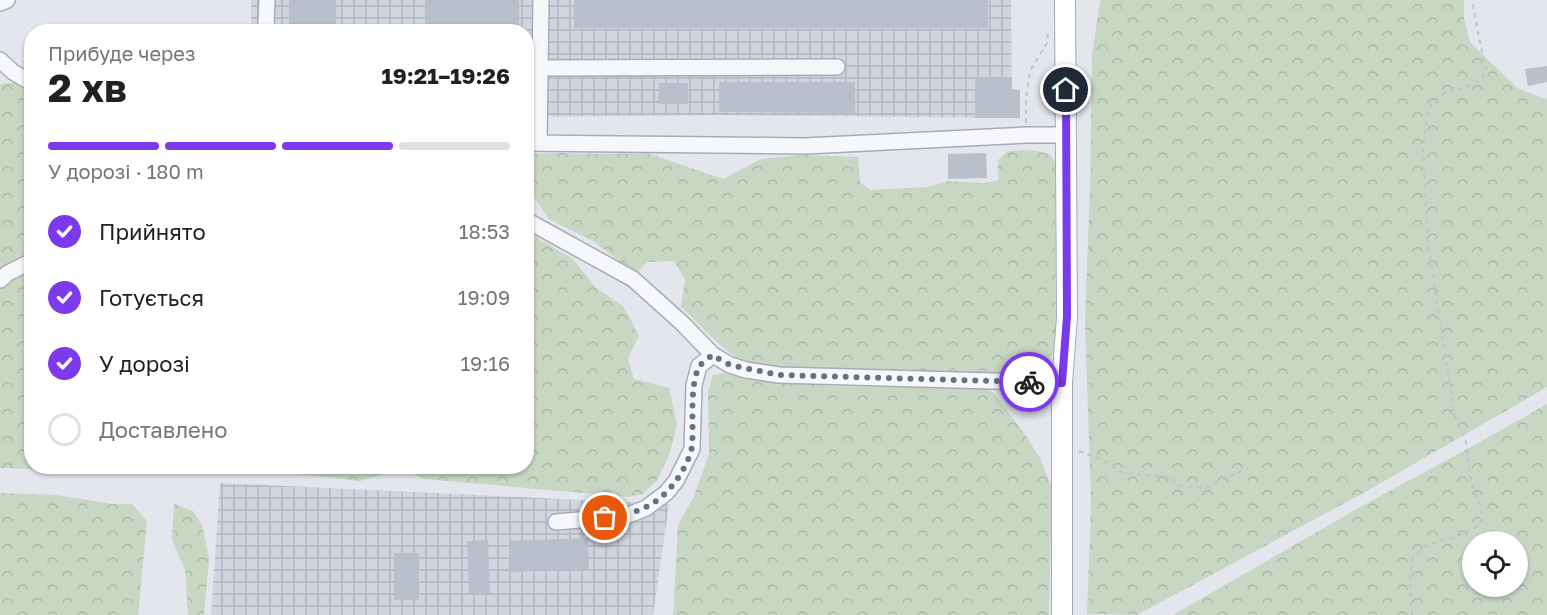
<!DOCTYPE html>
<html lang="uk">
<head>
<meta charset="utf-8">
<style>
  :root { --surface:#fff; --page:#f2f2f2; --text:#202124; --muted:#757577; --line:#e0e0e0; --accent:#7c3aed }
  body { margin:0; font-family:"Golos Text",sans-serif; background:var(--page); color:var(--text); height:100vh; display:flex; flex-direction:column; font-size:22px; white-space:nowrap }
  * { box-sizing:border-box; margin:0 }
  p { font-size:20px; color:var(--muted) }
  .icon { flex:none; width:33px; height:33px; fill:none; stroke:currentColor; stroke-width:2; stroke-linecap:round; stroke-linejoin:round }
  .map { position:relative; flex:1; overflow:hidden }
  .details { position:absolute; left:24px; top:24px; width:510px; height:450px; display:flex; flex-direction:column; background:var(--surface); border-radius:24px; box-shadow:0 2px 4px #0004 }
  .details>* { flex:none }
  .buttons { position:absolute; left:1462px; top:531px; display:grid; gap:12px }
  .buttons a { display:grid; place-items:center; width:66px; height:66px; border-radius:50%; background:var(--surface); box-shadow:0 2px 4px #0004; font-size:30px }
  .pin { position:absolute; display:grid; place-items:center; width:51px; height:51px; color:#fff; margin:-26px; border:3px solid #fff; border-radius:50%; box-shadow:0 2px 6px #0007 }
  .courier { position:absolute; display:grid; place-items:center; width:60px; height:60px; margin:-30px; border:4px solid #7c3aed; border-radius:50%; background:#fff; color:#222; box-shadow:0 2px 8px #0007 }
  .headline em { font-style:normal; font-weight:700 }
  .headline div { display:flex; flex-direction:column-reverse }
  .headline { display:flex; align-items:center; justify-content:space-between; height:102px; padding:0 24px }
  h1 { font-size:39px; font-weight:700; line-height:45px }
  .bar { display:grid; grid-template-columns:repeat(4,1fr); gap:9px 6px; align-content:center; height:72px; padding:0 24px }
  .bar i { height:8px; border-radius:4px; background:var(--line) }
  .bar .on { background:var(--accent) }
  .bar p { grid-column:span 4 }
  ol { padding:0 24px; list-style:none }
  li { display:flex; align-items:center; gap:18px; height:66px }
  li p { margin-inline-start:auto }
  li .icon { padding:6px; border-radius:50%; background:var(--accent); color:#fff; stroke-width:4 }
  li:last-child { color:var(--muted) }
  li i { width:33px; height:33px; border:3px solid var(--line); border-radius:50% }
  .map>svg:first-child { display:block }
  .industrial { fill:url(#industrial-grid) }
  .forest { fill:url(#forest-crowns); fill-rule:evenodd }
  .building { fill:#b9bfcb }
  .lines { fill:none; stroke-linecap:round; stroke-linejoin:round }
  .minor-casing { stroke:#a7acb7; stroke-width:18 }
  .major-casing { stroke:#a0aaba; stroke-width:22 }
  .path { stroke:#c0c4cb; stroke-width:2; stroke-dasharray:4.5 4.5; stroke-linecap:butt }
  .minor { stroke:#f6f7fa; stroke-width:15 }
  .major { stroke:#fff; stroke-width:20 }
  .done { stroke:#697181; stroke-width:6; stroke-dasharray:0 10.8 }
  .route { stroke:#7c3aed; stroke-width:8 }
</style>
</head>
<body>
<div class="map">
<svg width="1547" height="615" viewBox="0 0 1547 615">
  <defs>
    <pattern id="industrial-grid" width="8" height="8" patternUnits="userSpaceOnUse" patternTransform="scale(1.5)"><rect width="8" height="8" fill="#d0d5df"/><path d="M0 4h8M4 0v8" fill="none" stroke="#b3b7c1"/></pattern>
    <pattern id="forest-crowns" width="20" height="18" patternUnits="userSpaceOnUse" patternTransform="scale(1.5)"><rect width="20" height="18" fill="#c7d7c3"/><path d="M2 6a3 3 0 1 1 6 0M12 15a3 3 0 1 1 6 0" fill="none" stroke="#abb9a9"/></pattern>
  </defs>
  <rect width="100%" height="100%" fill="#e3e6ec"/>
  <g class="industrial">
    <path d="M251 0H1011L1012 89 1020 90V118L719 115 527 117 526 32 251 31Z"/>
    <path d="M220 483 669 504 653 615H211Z"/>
  </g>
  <g class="forest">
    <path d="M1100 0H1464V18L1470 42 1517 88 1545 99 1547 98V387L1367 491 1137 615 1087 614 1091 503 1085 321 1090 188 1092 56Z"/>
    <path d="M18 82 32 87V466L124 467 123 470 98 471 0 468V84Z"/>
    <path d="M1032 150 1049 154 1055 161 1056 348 1048 362 1023 375 773 368 743 363 720 345 681 307 685 280 674 261 647 262 636 274 593 241 549 219 527 187 526 154 558 153 605 154 647 153 723 179 761 159 802 155 858 157 860 182 870 190 928 187 948 181 985 183 998 180V160L1008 151Z"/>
    <path d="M527 232 573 259 596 288 623 306 639 335 628 359 634 379 669 388 677 424 670 453 657 480 643 494 629 497 423 479 411 472H391L360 481 291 473 217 471 176 473 174 467 526 466Z"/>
    <path d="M726 373C809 392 895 386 980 385L994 393 1024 433 1040 458 1052 488 1049 615H673L678 525 694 496 709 454 708 392 713 375Z"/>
    <path d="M1547 404V615H1173L1362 506 1480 442ZM1473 542H1518V586H1473Z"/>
    <path d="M0 493 56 495 112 504H132L147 521 138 615H0Z"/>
    <path d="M174 504 193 511 202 524 209 559 204 615H188L185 570 172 540Z"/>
  </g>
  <g class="building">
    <rect x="289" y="0" width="47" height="28"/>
    <path d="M426 0H519V28L426 26Z"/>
    <rect x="574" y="0" width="414" height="28"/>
    <path d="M1547 66V82L1528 86 1525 69Z"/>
    <path d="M975 77H1012V90H1020V118H975Z"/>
    <path d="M719 82H855V113L719 112Z"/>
    <path d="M659 83H688V104H658Z"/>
    <path d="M986 153 987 178 948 179V154Z"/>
    <path d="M588 538 589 569 510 572 509 541Z"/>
    <path d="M488 540 490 593 469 594 467 541Z"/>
    <rect x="394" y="553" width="25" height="47"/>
  </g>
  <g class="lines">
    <g class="minor-casing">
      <g id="minor">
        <path d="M267 0 266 23 269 32"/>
        <path d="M0 3 7 0"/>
        <path d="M0 60 13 72 32 83"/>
        <path d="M526 68 837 67"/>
        <path d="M526 143 805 146 1027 135H1066"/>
        <path d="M539 143 541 0"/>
        <path d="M526 220 633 279 682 323 713 355 730 365 746 370 779 375 1062 383"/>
        <path d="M0 280 8 273 32 261"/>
        <path d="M556 522 626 516 646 508 666 493 676 481 692 449 694 385 699 366 713 355"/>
      </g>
    </g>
    <g class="major-casing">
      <path id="major" d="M1062 615V383L1067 317 1065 0"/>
    </g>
    <g class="path">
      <path d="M1026 123V98L1030 71 1047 43 1048 29"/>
      <path d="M1079 451 1105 461 1123 473 1169 477 1182 486 1207 488 1230 476 1248 468"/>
      <path d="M1412 615 1410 578 1413 558 1426 546 1439 541 1454 538 1480 525 1482 511 1471 481 1466 442 1455 418 1428 245 1423 149 1426 122 1432 103 1447 91 1462 89 1478 81 1487 72 1479 38 1472 0"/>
    </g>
    <use href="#minor" class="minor"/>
    <use href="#major" class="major"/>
  </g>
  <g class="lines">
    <path class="done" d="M605 518C642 514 666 501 684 468 687 462 691 454 692 446 694 424 689 387 699 367 701 363 708 359 712 355L730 365 779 375 1029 382"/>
    <path class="route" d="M1029 382 1062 383 1067 316 1066 90"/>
  </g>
</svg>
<div class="buttons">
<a><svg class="icon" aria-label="locate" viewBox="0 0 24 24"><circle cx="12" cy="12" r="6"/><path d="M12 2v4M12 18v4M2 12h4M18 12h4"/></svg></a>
</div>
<div class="pin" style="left:605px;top:518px;background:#ea580c"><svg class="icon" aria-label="bag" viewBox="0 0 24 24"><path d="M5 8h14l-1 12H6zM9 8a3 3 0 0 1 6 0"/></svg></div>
<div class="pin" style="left:1066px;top:90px;background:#1f2937"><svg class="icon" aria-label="home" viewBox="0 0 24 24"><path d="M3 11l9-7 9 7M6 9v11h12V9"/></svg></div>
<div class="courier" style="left:1029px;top:382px"><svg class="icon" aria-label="bike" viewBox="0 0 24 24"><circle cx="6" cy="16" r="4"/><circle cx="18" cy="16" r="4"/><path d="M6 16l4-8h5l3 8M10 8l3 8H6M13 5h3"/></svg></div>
<section class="details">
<div class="headline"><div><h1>2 хв</h1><p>Прибуде через</p></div><em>19:21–19:26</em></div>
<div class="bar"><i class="on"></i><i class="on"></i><i class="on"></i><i></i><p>У дорозі · 180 m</p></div>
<ol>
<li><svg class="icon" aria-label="check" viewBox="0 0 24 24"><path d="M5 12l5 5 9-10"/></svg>Прийнято<p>18:53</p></li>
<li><svg class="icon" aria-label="check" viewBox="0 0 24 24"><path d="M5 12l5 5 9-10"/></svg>Готується<p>19:09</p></li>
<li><svg class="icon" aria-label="check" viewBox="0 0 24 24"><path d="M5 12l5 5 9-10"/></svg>У дорозі<p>19:16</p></li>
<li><i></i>Доставлено</li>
</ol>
</section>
</div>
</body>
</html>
